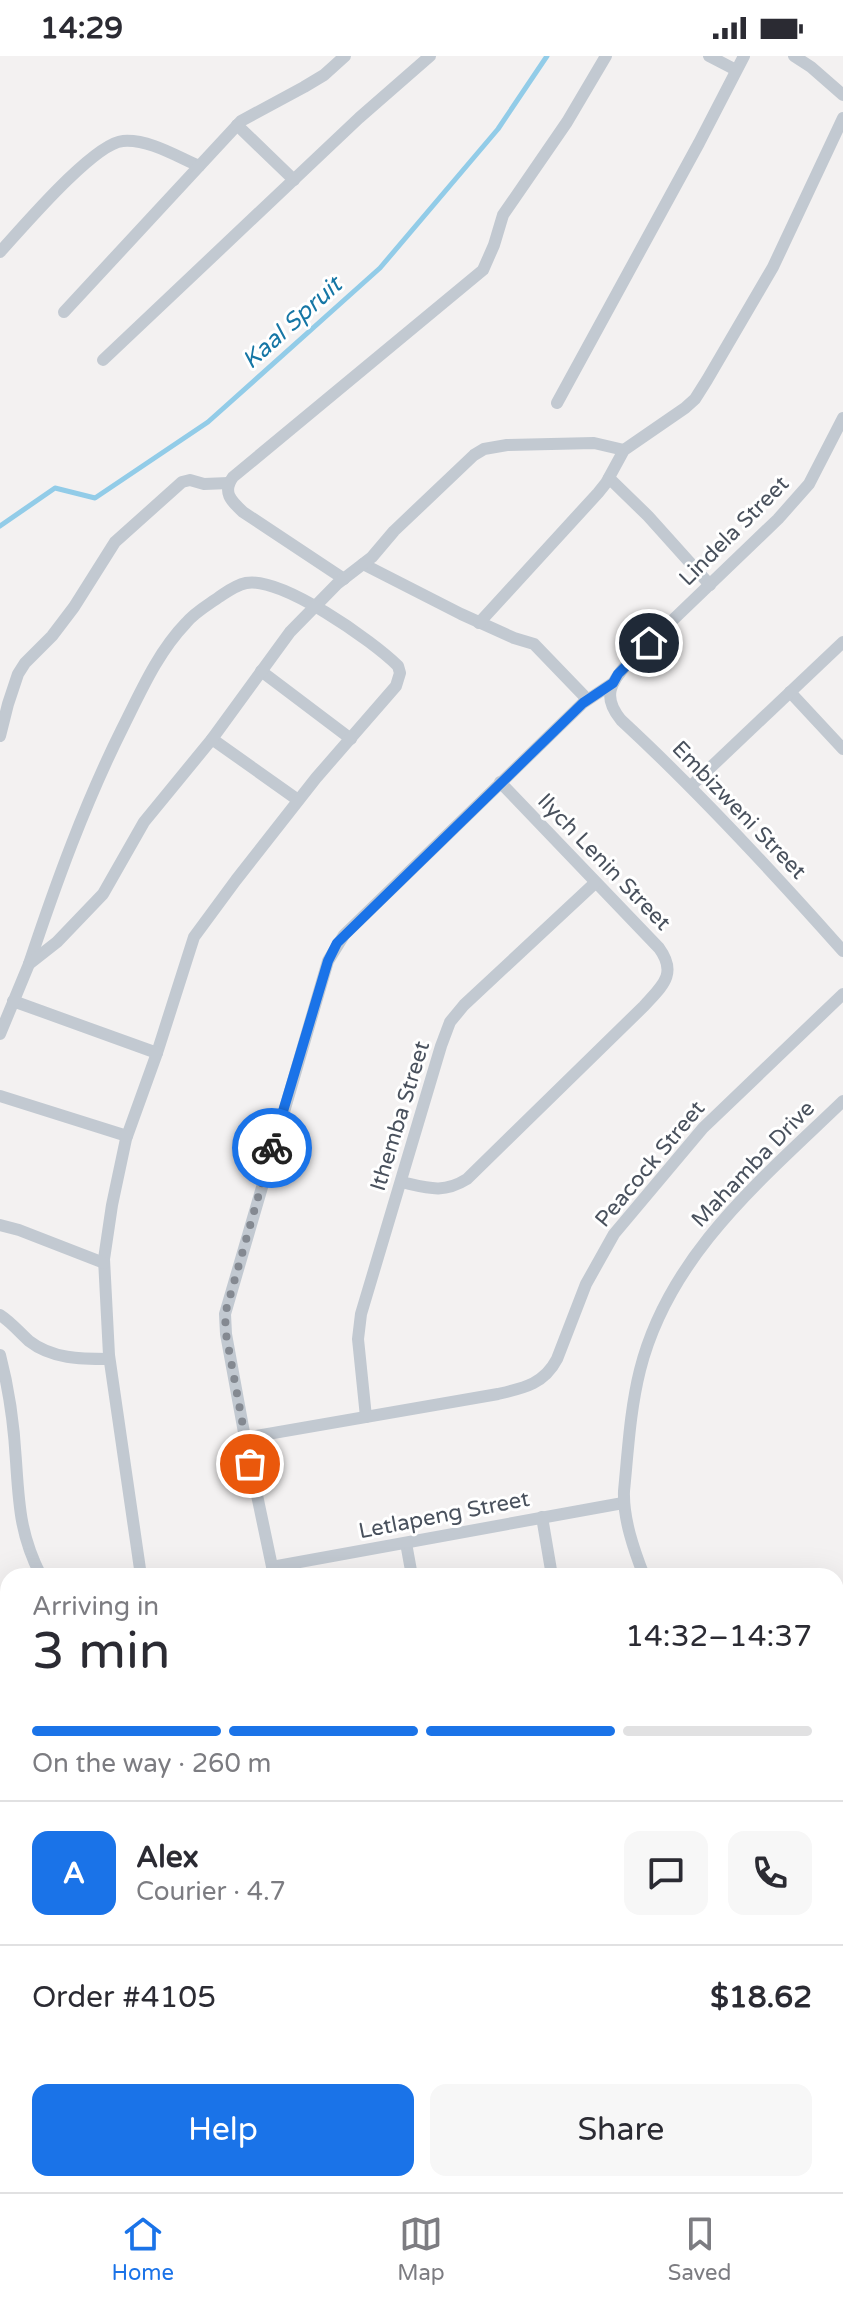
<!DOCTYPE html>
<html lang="en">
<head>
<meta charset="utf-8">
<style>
  :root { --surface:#fff; --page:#f7f7f7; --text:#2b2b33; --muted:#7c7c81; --line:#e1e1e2; --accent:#1a73e8 }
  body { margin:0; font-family:"Varela Round",sans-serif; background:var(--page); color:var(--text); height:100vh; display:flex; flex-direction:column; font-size:30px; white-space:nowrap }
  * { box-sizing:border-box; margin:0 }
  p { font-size:26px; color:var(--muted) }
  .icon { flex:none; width:44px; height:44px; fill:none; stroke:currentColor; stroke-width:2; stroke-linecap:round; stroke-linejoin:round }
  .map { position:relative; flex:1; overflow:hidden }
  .side { position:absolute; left:0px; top:1512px; width:844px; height:624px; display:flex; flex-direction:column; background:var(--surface); border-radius:24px 24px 0 0; box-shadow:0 8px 32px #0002 }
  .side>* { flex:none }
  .pin { position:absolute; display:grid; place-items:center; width:68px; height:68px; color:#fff; margin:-34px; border:4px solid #fff; border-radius:50%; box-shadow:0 2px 8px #0007 }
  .courier { position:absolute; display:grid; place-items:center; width:80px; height:80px; margin:-40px; border:6px solid #1a73e8; border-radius:50%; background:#fff; color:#222; box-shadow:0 2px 10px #0007 }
  .headline em { font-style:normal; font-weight:600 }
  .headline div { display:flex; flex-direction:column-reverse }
  .headline { display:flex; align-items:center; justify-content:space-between; height:136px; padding:0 32px }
  h1 { font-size:52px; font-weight:600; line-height:60px }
  .bar { display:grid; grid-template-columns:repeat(4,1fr); gap:12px 8px; align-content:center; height:96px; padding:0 32px }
  .bar i { height:10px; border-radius:6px; background:var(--line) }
  .bar .active { background:var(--accent) }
  .bar p { grid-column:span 4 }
  .line { display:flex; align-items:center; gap:20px; padding:0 32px; border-top:2px solid var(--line) }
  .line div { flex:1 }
  .round { display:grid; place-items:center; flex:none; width:84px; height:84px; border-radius:16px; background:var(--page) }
  .action { display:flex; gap:16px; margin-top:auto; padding:16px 32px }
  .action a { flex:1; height:92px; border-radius:16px; background:var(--accent); color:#fff; font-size:32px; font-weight:600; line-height:92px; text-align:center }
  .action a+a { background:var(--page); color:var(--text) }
  .status { display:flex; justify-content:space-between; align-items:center; height:56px; padding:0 40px; background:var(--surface); direction:ltr }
  .status svg { height:22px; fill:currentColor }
  .tab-bar { display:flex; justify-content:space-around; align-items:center; height:112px; border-top:2px solid var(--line); background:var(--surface); font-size:22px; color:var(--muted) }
  .tab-bar a { display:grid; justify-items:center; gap:4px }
  .tab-bar .active { color:var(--accent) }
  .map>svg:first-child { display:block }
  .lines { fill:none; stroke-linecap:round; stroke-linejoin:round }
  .stream { stroke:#92cce8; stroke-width:5 }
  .street { stroke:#c2c9d1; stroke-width:12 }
  .done { stroke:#848991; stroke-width:8; stroke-dasharray:0 14.4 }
  .route { stroke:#1a73e8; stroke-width:10 }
  .labels { text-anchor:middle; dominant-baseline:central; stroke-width:6; stroke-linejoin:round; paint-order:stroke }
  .street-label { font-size:22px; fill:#49515d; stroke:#fff }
  .water-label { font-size:24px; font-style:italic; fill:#1576a5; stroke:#fff }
</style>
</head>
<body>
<div class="status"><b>14:29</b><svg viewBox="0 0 49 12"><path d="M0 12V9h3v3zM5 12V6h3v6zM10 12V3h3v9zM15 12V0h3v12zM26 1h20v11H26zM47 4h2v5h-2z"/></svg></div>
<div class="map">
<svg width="843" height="2136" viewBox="0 0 843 2136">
  <rect width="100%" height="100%" fill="#f3f1f1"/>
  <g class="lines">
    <g class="stream">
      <path d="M0 470 55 432 95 442 208 366 380 212 498 73 547 0"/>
      <path d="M0 1543 8 1572"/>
      <path d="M0 1930 8 1840"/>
    </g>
    <g class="street">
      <path d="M709 0 736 14"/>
      <path d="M794 0 811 11 843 39"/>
      <path d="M237 69 294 124"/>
      <path d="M0 196C22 172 94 87 123 85 149 83 176 100 199 110"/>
      <path d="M64 256 241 65 304 31 324 19 345 0"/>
      <path d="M103 304 359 62 430 0"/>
      <path d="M557 347 699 87 744 0"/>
      <path d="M843 362 809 428 778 463 628 607C610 627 602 641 621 664 700 737 772 815 843 895"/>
      <path d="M609 422 648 460 710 529"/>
      <path d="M363 508 461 558 514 582 534 588 587 643"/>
      <path d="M344 523 243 456C231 445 222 436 233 421L483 214 494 189 503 159 567 66 606 0"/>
      <path d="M479 567 598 437 606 427 624 394 685 352 695 343 707 324 773 211 843 62"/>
      <path d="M261 615 351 683"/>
      <path d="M790 636 843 693"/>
      <path d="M0 680 8 648 18 618 25 607 52 580 74 551 115 486 182 426 190 424 204 428 229 427"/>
      <path d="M212 683 298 744"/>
      <path d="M691 730 843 586"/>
      <path d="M29 908C56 827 85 747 123 671 141 635 158 596 186 567 195 556 208 549 219 541 228 535 236 529 246 527 281 520 373 585 398 610L400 617 396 630 316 722 236 824 194 881 157 997 126 1083 112 1149 104 1203 109 1299 141 1520"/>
      <path d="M13 945 157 997"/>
      <path d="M0 978 29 908 57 886 103 838 144 766 212 683 290 576 337 528 372 501 394 475 474 399 484 393 507 389 594 387 624 394"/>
      <path d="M0 1040 127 1080"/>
      <path d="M401 1126C428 1132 443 1138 467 1123L644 950C662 930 678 918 659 892L500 726"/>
      <path d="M0 1169 19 1174 104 1207"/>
      <path d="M0 1259C11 1266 19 1276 29 1285 52 1303 81 1303 109 1303"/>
      <path d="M0 1299C9 1333 14 1370 16 1405 19 1449 20 1479 41 1520"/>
      <path d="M366 1361 358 1283 361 1258 441 990 450 966 464 949 595 827"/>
      <path d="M245 1382 498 1338C524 1332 544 1328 557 1303L586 1228 614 1178 703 1072 843 938"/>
      <path d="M542 1461 552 1520"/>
      <path d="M406 1487 412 1520"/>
      <path d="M272 1511 623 1447"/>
      <path d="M274 1520 245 1382 226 1278 225 1258 328 905 344 879 583 647 613 627"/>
      <path d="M644 1520C634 1494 623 1463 624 1435 628 1395 630 1354 640 1314 669 1199 761 1124 843 1045"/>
      <path d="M836 1766 843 1772"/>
      <path d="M836 2068 843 2073"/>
      <path d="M9 2128 20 2136"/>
      <path d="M89 2136 92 2128"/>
      <path d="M186 2136 190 2128"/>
      <path d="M345 2136 347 2128"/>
      <path d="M487 2136 488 2128"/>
      <path d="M628 2136 630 2128"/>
    </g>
  </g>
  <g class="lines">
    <path class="done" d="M250 1408 226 1278 225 1258 272 1092"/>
    <path class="route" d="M272 1092 328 905 337 887 583 647 613 627 618 618 649 587"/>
  </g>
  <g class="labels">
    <g class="street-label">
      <text transform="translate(734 475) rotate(-45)">Lindela Street</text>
      <text transform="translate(739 754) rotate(46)">Embizweni Street</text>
      <text transform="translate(604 806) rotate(46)">Ilych Lenin Street</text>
      <text transform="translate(400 1060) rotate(-73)">Ithemba Street</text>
      <text transform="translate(650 1108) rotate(-50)">Peacock Street</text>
      <text transform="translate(753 1108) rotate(-46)">Mahamba Drive</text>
      <text transform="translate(444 1459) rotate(-11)">Letlapeng Street</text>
    </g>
    <g class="water-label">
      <text transform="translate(292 267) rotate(-42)">Kaal Spruit</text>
    </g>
  </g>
</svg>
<div class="pin" style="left:250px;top:1408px;background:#ea580c"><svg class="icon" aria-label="bag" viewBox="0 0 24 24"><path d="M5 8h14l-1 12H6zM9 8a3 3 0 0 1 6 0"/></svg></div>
<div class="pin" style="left:649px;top:587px;background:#1f2937"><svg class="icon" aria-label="home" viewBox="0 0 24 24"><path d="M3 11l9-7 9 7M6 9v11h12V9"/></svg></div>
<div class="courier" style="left:272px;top:1092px"><svg class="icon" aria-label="bike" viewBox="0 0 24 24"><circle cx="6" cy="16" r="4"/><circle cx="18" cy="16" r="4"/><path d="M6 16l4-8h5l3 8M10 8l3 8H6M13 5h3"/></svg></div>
<section class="side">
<div class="headline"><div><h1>3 min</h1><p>Arriving in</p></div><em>14:32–14:37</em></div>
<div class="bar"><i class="active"></i><i class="active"></i><i class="active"></i><i></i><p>On the way · 260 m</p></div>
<div class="line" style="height:144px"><b class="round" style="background:var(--accent);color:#fff">A</b><div><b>Alex</b><p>Courier · 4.7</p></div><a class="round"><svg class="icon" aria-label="chat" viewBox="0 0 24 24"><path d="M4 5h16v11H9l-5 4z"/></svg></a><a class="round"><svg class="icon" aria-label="phone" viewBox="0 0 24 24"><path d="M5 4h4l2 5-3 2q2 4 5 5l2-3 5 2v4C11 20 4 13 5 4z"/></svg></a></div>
<div class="line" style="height:104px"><div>Order #4105</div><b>$18.62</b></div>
<div class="action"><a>Help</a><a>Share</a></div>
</section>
</div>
<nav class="tab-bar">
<a class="active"><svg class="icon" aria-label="home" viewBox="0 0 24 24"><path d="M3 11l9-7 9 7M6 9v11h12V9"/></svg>Home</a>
<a><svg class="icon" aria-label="map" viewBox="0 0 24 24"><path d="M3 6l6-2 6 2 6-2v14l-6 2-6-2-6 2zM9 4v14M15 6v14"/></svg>Map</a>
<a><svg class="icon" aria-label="saved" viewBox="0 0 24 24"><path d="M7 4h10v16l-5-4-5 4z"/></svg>Saved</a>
</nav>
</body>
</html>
